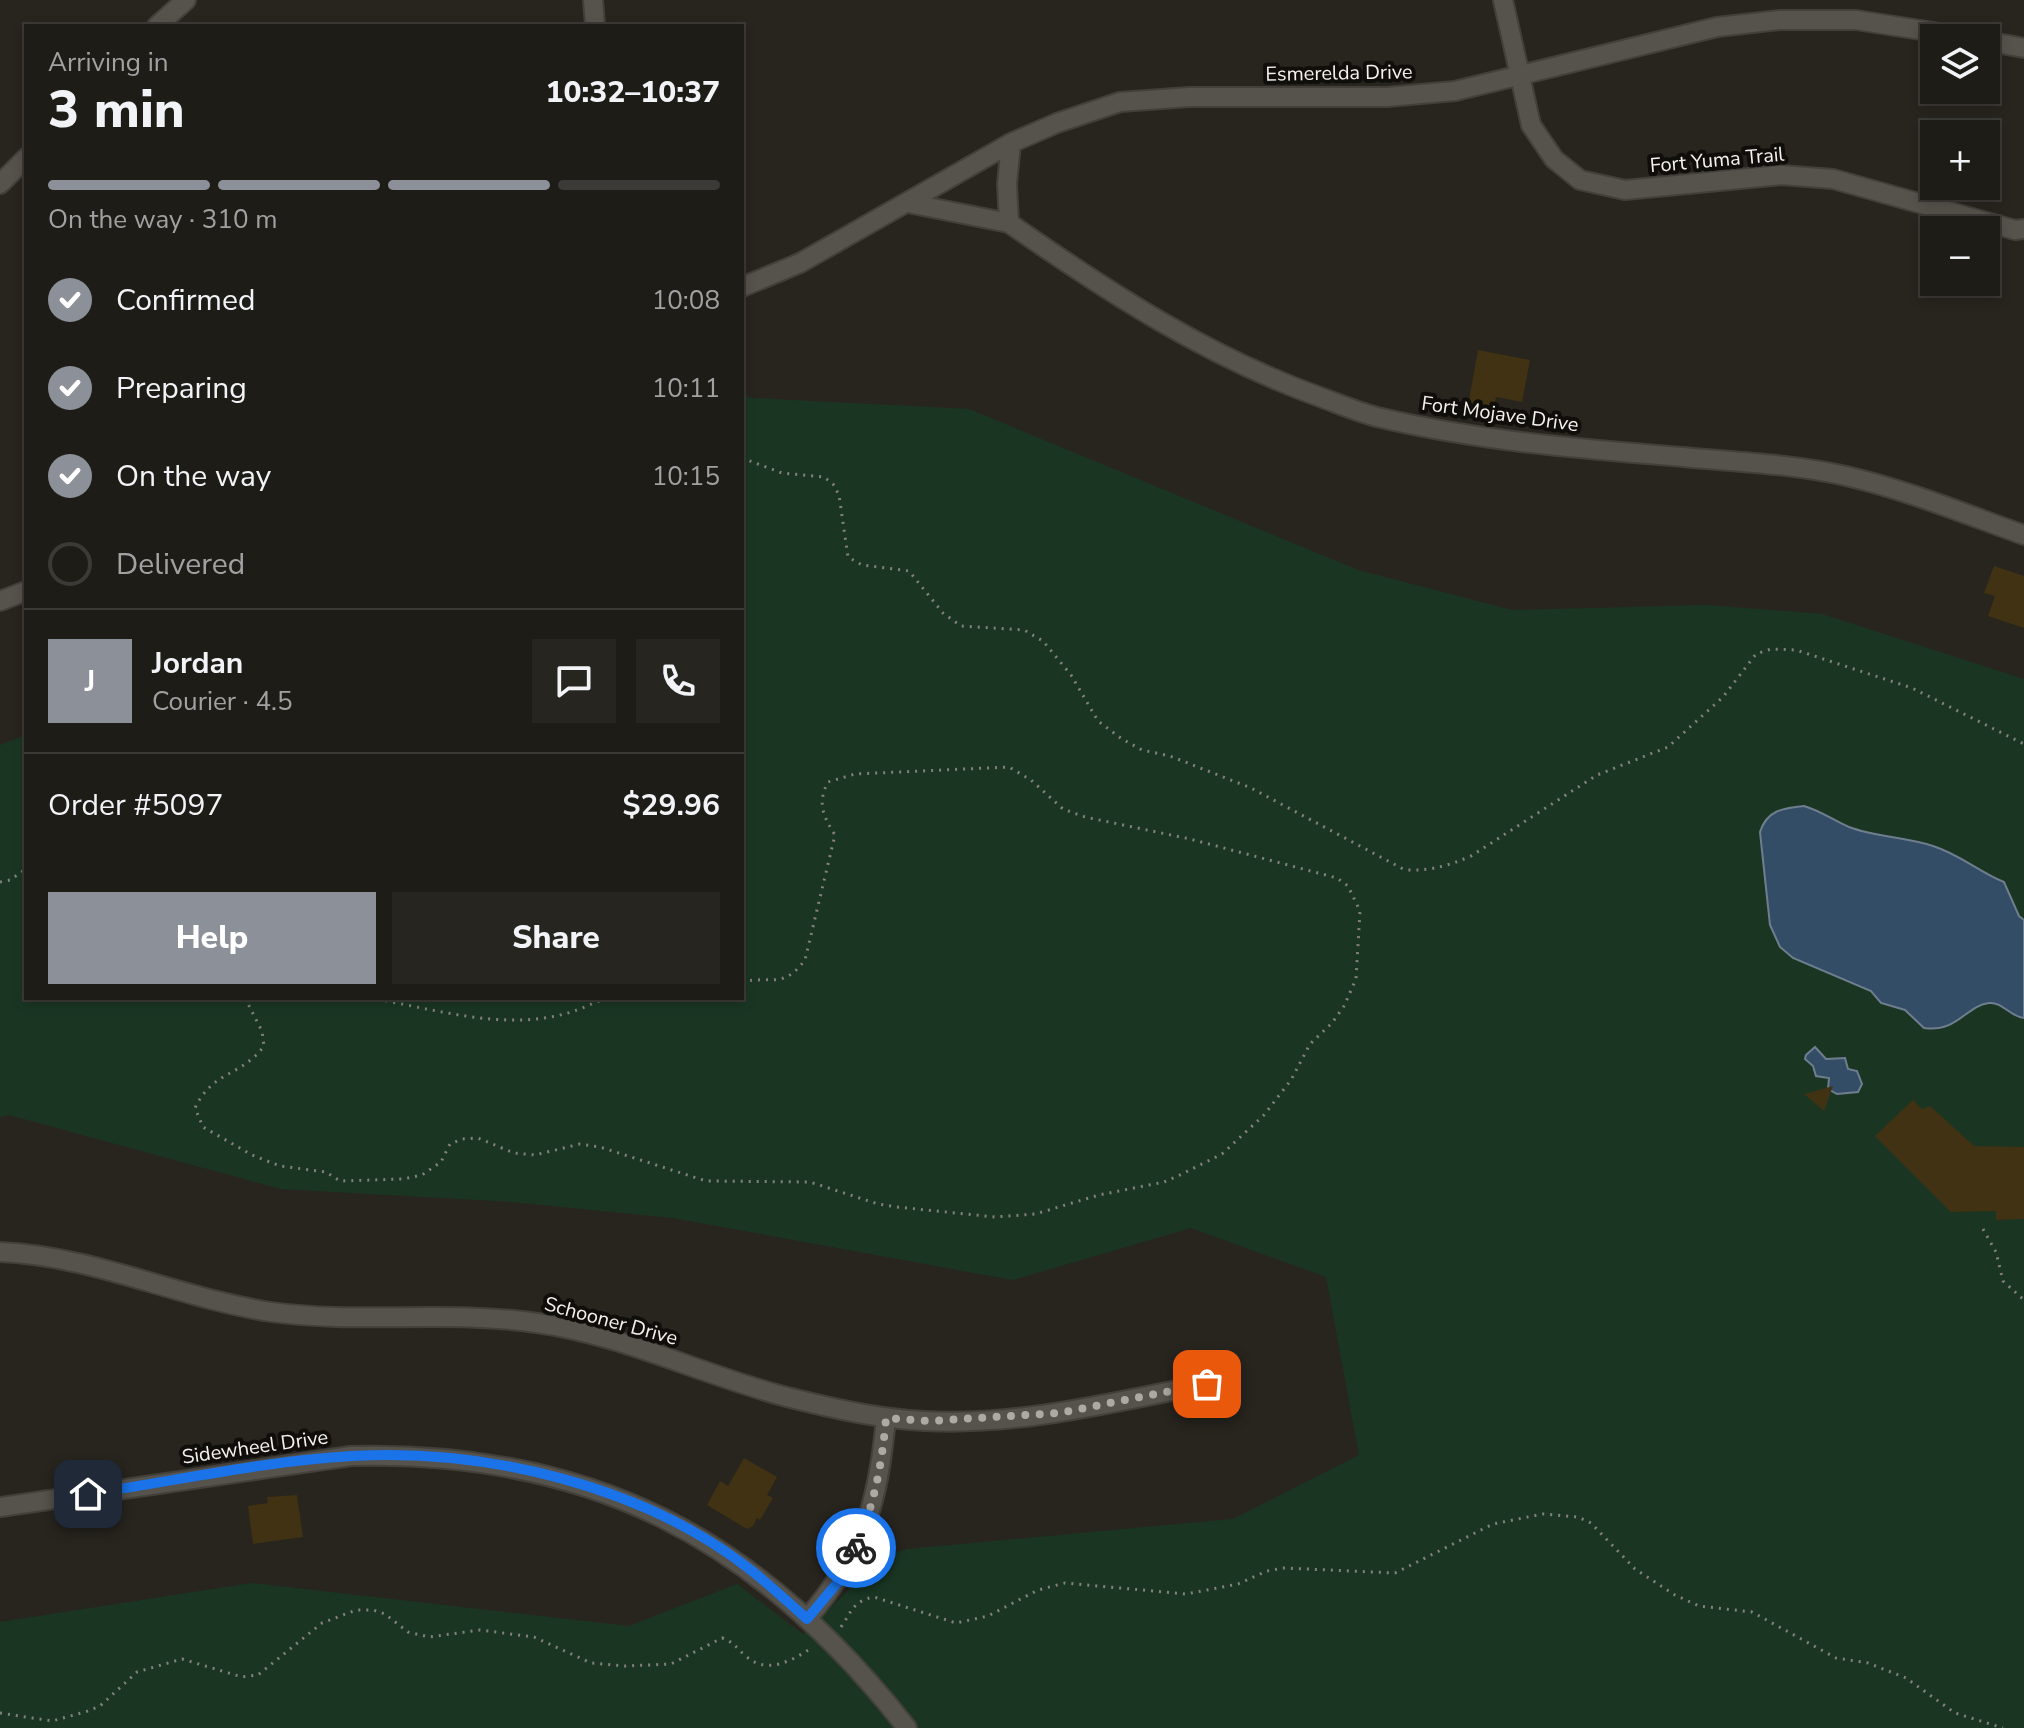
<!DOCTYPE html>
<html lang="en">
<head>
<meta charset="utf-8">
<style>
  :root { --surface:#1e1c17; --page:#262520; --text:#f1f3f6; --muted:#a1a1a1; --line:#3c3a36; --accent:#8c9099 }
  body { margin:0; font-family:"Nunito Sans",sans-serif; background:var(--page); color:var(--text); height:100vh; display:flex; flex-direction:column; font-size:30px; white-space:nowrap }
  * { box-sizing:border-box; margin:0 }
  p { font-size:26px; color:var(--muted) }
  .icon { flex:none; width:44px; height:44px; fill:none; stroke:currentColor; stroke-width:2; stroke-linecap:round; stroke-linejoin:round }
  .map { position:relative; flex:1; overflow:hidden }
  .details { position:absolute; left:24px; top:24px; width:720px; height:976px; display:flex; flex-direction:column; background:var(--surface); border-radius:0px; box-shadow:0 4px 12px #0003,0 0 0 2px var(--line) }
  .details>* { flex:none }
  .buttons { position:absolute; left:1920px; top:24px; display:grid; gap:16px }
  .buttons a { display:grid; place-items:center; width:80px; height:80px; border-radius:0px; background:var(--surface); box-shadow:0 4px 12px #0003,0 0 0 2px var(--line); font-size:40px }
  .pin { position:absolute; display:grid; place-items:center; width:68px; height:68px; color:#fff; margin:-34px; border-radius:16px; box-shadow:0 4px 12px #0006 }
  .courier { position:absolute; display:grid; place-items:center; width:80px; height:80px; margin:-40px; border:6px solid #1a73e8; border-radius:50%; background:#fff; color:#222; box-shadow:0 2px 10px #0007 }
  .summary em { font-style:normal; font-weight:800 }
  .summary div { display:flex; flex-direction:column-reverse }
  .summary { display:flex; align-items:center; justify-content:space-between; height:136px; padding:0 24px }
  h1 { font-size:52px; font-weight:800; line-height:60px }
  .bar { display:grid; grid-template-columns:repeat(4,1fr); gap:12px 8px; align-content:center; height:96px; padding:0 24px }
  .bar i { height:10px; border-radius:6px; background:var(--line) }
  .bar .current { background:var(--accent) }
  .bar p { grid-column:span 4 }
  .line { display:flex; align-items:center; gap:20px; padding:0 24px; border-top:2px solid var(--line) }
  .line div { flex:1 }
  .round { display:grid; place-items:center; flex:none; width:84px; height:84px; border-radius:0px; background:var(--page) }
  ol { padding:0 24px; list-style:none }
  li { display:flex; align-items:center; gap:24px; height:88px }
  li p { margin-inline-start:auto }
  li .icon { padding:8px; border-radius:50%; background:var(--accent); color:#fff; stroke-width:4 }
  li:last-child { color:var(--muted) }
  li i { width:44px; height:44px; border:4px solid var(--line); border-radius:50% }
  .action { display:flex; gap:16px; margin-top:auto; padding:16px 24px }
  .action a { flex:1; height:92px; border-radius:0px; background:var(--accent); color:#fff; font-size:32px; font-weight:800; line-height:92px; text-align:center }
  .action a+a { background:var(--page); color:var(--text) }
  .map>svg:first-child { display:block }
  .green { fill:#1a3623 }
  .water { fill:#344d66; stroke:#6e7e8f; stroke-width:2 }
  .building { fill:#403212 }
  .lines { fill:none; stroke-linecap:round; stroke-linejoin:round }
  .street-casing { stroke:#43403b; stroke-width:22 }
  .path { stroke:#84817c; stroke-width:3; stroke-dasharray:2 6; stroke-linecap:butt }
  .street { stroke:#56524c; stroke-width:18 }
  .done { stroke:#adaaa6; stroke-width:8; stroke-dasharray:0 14.4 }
  .route { stroke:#1a73e8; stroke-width:10 }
  .labels { text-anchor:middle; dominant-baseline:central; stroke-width:8; stroke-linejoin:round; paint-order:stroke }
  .street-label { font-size:20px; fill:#f5f2ee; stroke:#0f0e0b }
</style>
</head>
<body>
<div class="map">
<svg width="2024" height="1728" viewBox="0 0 2024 1728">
  <rect width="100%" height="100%" fill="#28251f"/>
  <path class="green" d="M742 395 751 398 969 409 1358 570 1512 610 1707 605 1822 614 2024 679V1728H0V1622L252 1583 629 1626 737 1584 803 1634 883 1557 907 1549 1233 1519 1359 1455 1326 1277 1191 1228 1013 1280 673 1218 513 1202 281 1189 9 1115 0 1117V745L26 735V998H742Z"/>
  <g class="water">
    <path d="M1804 806C1821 811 1833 820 1849 827 1875 837 1906 837 1933 846 1961 855 1979 872 2004 882L2019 916 2024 920V1018C2009 1016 2003 1002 1989 1003 1967 1005 1957 1033 1924 1028L1905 1010 1881 1003 1871 991 1793 958 1780 947 1770 925 1760 832C1767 810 1783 808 1804 806Z"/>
    <path d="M1815 1047 1826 1059 1845 1058 1848 1069 1857 1071 1862 1084 1858 1092 1837 1094 1828 1089 1829 1078 1816 1076 1813 1066 1805 1059 1806 1055Z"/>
  </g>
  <g class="building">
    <path d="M1478 350 1530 360 1522 402 1496 397 1493 412 1468 405Z"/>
    <path d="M1994 566 2024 576V628L1988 616 1995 596 1984 593Z"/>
    <path d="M1833 1086 1824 1111 1804 1094Z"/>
    <path d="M1913 1100 1922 1109 1930 1106 1974 1146 2024 1147V1219L1996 1220V1211L1951 1212 1875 1136Z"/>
    <path d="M744 1458 777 1477 767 1495 773 1498 760 1520 757 1518 753 1526 747 1529 707 1505 720 1481 728 1486Z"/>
    <path d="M297 1495 303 1537 253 1544 248 1506 268 1503 267 1497Z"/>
  </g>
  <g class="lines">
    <g class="street-casing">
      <g id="street">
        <path d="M593 0 595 26"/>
        <path d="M1503 0 1531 125 1554 159 1580 180 1625 190 1781 175 1833 179 2015 230 2024 229"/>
        <path d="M157 26 186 0"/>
        <path d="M1986 41 2024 48"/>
        <path d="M0 184 26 158"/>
        <path d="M908 203 1009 223 1007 184 1011 143"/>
        <path d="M1009 223C1108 292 1206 356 1320 397 1339 404 1358 412 1377 417 1478 441 1581 449 1683 457 1737 462 1793 464 1846 476 1907 490 1965 514 2024 535"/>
        <path d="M742 287 800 263 1011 143 1057 123 1120 102 1189 97H1387L1455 91 1717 27 1780 20H1856L1972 38"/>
        <path d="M0 601 26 591"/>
        <path d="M0 1252C94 1256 179 1298 271 1312 359 1324 449 1310 537 1323 625 1335 706 1377 791 1398 835 1409 880 1419 925 1421 1020 1426 1114 1402 1207 1384"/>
        <path d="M0 1507 351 1456C593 1450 759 1539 907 1728"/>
        <path d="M807 1619C864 1552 878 1505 886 1418"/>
      </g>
    </g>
    <g class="path">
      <path d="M742 458 782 473 824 477 833 484 839 495 848 557 862 565 909 571 943 613 961 626 1024 630 1043 641 1071 675 1098 721 1122 739 1142 750 1170 756 1251 788 1405 870C1430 871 1448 866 1471 856L1597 775 1668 747 1723 697 1756 654 1771 649 1796 650 1912 688 2024 744"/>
      <path d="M0 882 10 880 26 869"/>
      <path d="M245 998 262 1031 264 1046C241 1077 213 1070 195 1108L203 1127 252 1155 280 1166 326 1172 340 1181 403 1179 422 1175 441 1162 450 1144 462 1139 478 1138 514 1153 535 1155 580 1144 600 1147 706 1181 810 1182 878 1204 897 1207 995 1217 1035 1214 1099 1195 1164 1182 1182 1174 1222 1154 1264 1115 1291 1080 1310 1044 1332 1023 1344 1006 1356 979 1360 911 1348 886 1337 878 1190 839 1085 817 1063 809 1031 780 1009 767 855 774 828 782C817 803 823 816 835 835L805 960C782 990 772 975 742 982"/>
      <path d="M370 998C430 1008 499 1030 560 1015 575 1012 591 1004 606 998"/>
      <path d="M682 998 696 1001 709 998"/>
      <path d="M1983 1229 1996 1252 2003 1281 2024 1300"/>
      <path d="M841 1627C852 1611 853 1601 874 1597L956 1623 988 1616 1038 1590 1065 1583 1186 1594 1238 1584 1267 1571 1284 1568 1395 1573 1493 1524 1543 1514 1578 1517 1591 1523 1635 1569 1675 1595 1699 1606 1752 1612 1836 1658 1868 1663 1906 1678 1955 1713 2003 1728"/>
      <path d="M0 1713 52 1721 85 1712 100 1706 137 1672 182 1659 242 1677 258 1675 322 1623 356 1610H373L385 1614 408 1632 429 1637 480 1630 534 1637 591 1663 625 1666 671 1664 722 1638C734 1642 737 1649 747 1657 768 1675 793 1660 813 1647"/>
    </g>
    <use href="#street" class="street"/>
  </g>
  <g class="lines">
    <path class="done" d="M856 1548C874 1505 882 1465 886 1418L929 1421 1059 1413 1207 1384"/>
    <path class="route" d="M88 1494C176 1481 264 1461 352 1456 486 1448 645 1486 752 1571 771 1586 789 1603 807 1619L838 1582 856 1548"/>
  </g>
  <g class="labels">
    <g class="street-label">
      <text transform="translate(1339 73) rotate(-1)">Esmerelda Drive</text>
      <text transform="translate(1717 160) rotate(-5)">Fort Yuma Trail</text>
      <text transform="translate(1500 414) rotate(8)">Fort Mojave Drive</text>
      <text transform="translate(611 1321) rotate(15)">Schooner Drive</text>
      <text transform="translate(255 1447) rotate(-8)">Sidewheel Drive</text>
    </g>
  </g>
</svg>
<div class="buttons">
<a><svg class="icon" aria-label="layers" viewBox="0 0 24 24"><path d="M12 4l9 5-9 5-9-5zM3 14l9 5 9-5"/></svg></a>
<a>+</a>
<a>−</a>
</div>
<div class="pin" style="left:1207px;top:1384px;background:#ea580c"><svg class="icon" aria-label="bag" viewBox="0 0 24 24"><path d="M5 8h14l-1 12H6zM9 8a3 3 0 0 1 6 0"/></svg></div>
<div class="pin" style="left:88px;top:1494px;background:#1f2937"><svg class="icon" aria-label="home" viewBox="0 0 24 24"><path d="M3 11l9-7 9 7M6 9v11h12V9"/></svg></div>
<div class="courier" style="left:856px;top:1548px"><svg class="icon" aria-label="bike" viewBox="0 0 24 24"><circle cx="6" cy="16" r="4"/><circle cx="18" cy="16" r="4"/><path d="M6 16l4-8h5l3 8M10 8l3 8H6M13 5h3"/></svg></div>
<section class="details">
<div class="summary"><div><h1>3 min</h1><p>Arriving in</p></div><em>10:32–10:37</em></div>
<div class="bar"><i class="current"></i><i class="current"></i><i class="current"></i><i></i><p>On the way · 310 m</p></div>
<ol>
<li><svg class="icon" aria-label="check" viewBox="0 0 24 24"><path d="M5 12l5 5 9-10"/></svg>Confirmed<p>10:08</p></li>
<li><svg class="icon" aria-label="check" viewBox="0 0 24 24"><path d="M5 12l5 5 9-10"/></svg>Preparing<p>10:11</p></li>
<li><svg class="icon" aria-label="check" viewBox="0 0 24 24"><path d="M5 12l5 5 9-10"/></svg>On the way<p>10:15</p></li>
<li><i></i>Delivered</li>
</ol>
<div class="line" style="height:144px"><b class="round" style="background:var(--accent);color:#fff">J</b><div><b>Jordan</b><p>Courier · 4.5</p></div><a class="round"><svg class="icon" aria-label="chat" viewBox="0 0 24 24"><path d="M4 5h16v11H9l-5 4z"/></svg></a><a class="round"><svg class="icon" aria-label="phone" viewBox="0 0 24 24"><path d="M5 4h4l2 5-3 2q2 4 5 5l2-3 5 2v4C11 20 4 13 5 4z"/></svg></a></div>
<div class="line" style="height:104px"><div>Order #5097</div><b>$29.96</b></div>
<div class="action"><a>Help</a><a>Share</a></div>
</section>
</div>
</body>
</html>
